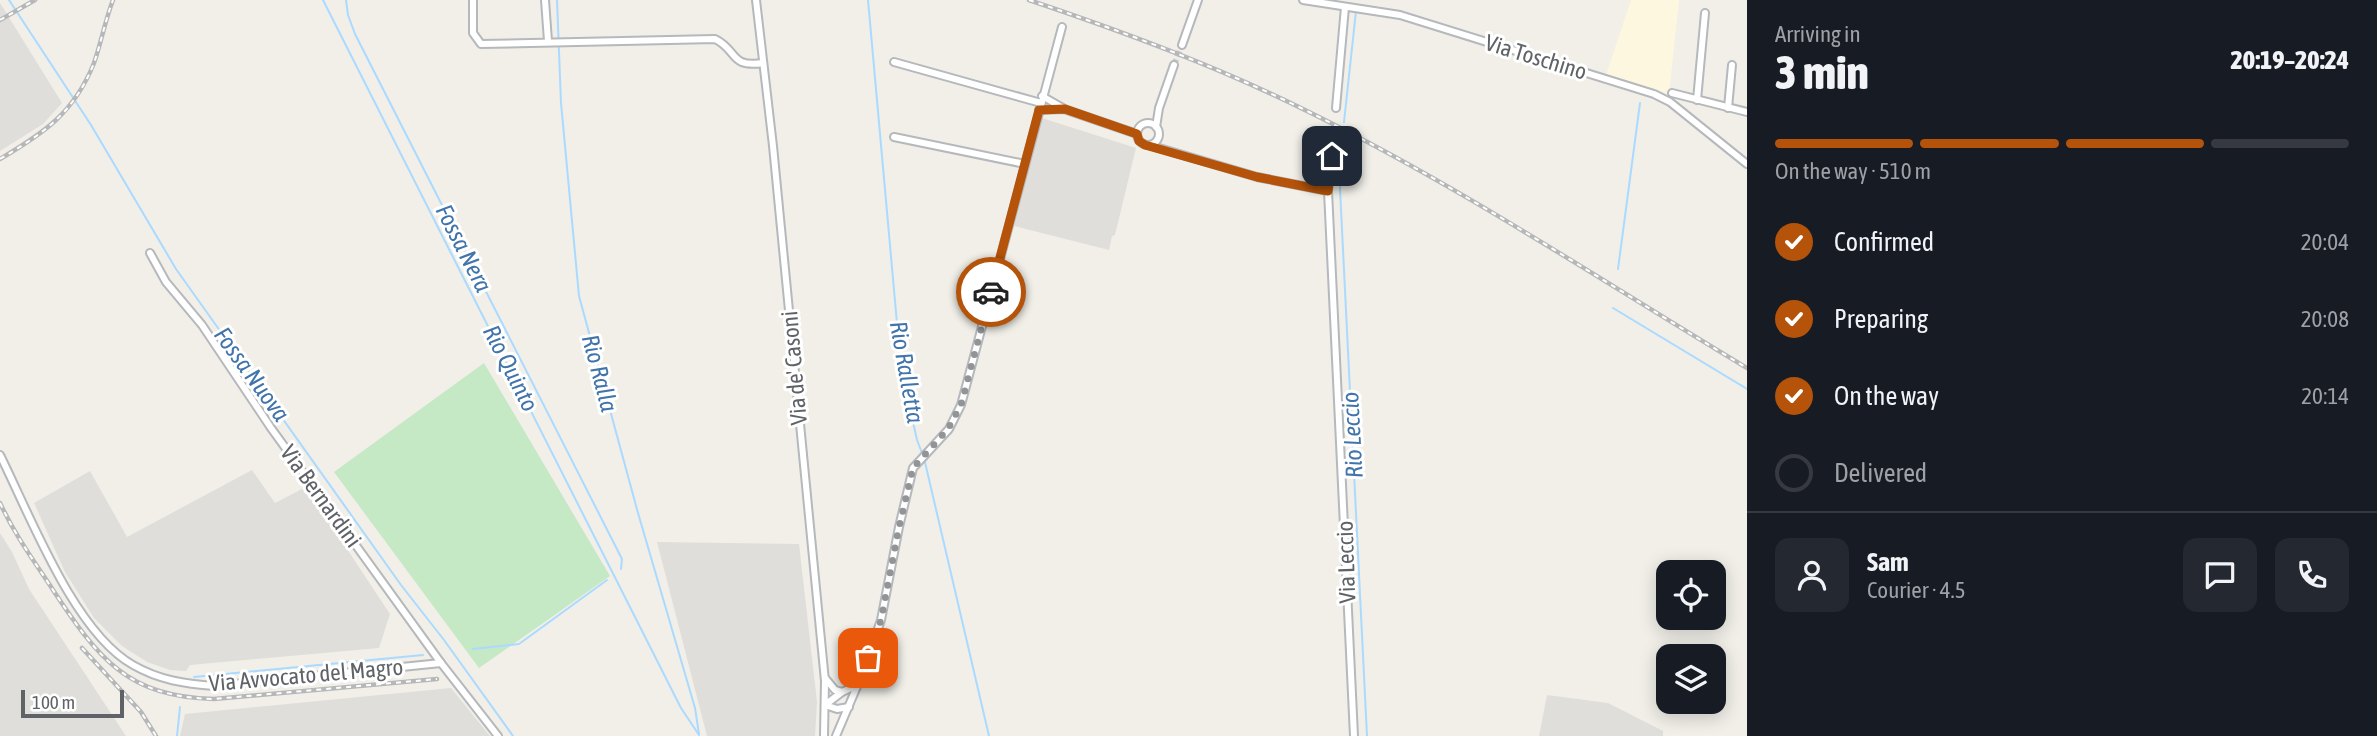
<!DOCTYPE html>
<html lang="en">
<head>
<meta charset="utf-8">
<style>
  :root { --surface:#171b24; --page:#242831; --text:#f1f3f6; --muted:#9ea1a6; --line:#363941; --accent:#b45309 }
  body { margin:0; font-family:"Asap Condensed",sans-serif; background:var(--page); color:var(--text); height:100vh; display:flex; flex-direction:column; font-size:26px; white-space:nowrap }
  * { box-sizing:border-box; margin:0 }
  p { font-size:23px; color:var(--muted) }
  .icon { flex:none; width:38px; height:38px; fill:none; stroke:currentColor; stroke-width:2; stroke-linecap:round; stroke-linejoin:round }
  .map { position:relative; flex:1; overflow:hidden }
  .sheet { display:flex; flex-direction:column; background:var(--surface); width:630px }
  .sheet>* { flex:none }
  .controls { position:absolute; left:1656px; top:560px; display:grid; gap:14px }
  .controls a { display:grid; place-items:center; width:70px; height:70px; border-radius:14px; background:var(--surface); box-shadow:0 4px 18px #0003; font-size:35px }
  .scale { position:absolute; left:21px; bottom:18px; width:103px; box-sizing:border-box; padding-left:7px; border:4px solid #5f6368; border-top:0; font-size:19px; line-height:24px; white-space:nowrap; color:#5f6368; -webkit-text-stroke:5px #fff; paint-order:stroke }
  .pin { position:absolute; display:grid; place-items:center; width:60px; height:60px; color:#fff; margin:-30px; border-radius:14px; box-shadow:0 4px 10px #0006 }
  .courier { position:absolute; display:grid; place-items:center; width:70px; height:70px; margin:-35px; border:5px solid #b45309; border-radius:50%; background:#fff; color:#222; box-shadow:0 2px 9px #0007 }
  .headline em { font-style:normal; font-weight:800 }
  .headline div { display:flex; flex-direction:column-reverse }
  .headline { display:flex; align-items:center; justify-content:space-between; height:119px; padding:0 28px }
  h1 { font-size:46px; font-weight:800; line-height:52px }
  .bar { display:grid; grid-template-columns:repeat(4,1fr); gap:10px 7px; align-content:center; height:84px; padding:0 28px }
  .bar i { height:9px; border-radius:5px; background:var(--line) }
  .bar .selected { background:var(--accent) }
  .bar p { grid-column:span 4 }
  .line { display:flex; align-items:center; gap:18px; padding:0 28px; border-top:2px solid var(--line) }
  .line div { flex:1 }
  .round { display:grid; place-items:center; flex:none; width:74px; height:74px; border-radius:14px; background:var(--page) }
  ol { padding:0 28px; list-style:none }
  li { display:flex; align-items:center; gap:21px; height:77px }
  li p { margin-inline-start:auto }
  li .icon { padding:7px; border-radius:50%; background:var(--accent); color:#fff; stroke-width:4 }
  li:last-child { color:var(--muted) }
  li i { width:38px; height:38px; border:4px solid var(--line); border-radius:50% }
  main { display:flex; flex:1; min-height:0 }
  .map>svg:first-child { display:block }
  .commercial { fill:#fef7e0 }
  .industrial { fill:#e0deda }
  .green { fill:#c5e8c5 }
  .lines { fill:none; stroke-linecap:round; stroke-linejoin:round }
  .stream { stroke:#aadaff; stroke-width:2 }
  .minor-tunnel { stroke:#ccccc8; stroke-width:6; stroke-dasharray:6 3; stroke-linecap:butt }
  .minor-casing { stroke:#b5b8bc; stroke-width:10 }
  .minor { stroke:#fff; stroke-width:6 }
  .rail-casing { stroke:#b6b7b8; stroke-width:4.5 }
  .rail { stroke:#fff; stroke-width:2; stroke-dasharray:5; stroke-linecap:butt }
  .done { stroke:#929495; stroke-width:7; stroke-dasharray:0 12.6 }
  .route { stroke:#b45309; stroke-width:9 }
  .labels { text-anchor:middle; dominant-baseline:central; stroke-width:6; stroke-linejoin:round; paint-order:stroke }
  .street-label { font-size:23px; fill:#5f6368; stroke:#fff }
  .water-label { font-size:24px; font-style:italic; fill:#4174aa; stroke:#fff }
</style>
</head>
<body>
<main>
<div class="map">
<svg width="1747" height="736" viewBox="0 0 1747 736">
  <rect width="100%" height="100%" fill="#f1efe8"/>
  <path class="commercial" d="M1631 0H1679L1669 94 1606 75Z"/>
  <g class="industrial">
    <path d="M0 3 62 103 43 124 0 151Z"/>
    <path d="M1042 118 1136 148 1115 235 1112 236 1109 250 1014 226Z"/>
    <path d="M252 470 275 503 306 487 390 614 379 648 190 665 186 671 170 670 147 662 122 646 94 618 65 572 34 503 90 471 127 537Z"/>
    <path d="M0 533 12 552 29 589 126 736H0Z"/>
    <path d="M657 542 799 544 817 702 815 736H707Z"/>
    <path d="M451 688 490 736H180L185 714Z"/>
    <path d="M1547 695 1608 703 1663 731V736H1539Z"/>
  </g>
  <path class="green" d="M484 363 610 576 479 668 334 472Z"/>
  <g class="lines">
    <g class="stream">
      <path d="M9 0 91 125 176 269 401 585 444 640 513 736"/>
      <path d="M323 0 681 708 699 735"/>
      <path d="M346 0 348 15 355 34 622 559 621 569"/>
      <path d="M557 0 561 103 579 296 638 513 695 708 699 734"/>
      <path d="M868 0 901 368 917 440 922 453"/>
      <path d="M1344 122 1356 11"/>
      <path d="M1342 154 1343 134"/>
      <path d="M1342 160 1340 189 1367 736"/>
      <path d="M1618 269 1640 103"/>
      <path d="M1613 308 1747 389"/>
      <path d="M924 458 989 736"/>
      <path d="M473 649 519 644 607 580"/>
      <path d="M194 677 423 655"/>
      <path d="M177 736 180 707"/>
    </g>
    <path class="minor-tunnel" d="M1174 65 1182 45"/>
    <g class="minor-casing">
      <g id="minor">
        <path d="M473 0V33L481 44 715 39C738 50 729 68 763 63"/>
        <path d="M545 0 548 41"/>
        <path d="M756 0 773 146 825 681 824 736"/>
        <path d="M1303 0 1400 15 1654 94 1670 102 1747 164"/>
        <path d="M1182 45 1198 0"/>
        <path d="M894 62 1041 103"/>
        <path d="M1672 93 1747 112"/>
        <path d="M1042 96 1063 108"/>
        <path d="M1697 100 1705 13"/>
        <path d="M1336 108 1345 7"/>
        <path d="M1728 108 1732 65"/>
        <path d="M1039 110 1064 109 1137 134"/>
        <circle cx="1148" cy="134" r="11"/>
        <path d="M1156 127 1159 108 1174 65"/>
        <path d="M894 137 1025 164"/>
        <path d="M1334 137 1328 191 1354 736"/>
        <path d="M1149 145 1257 177 1328 191"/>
        <path d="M1332 156 1351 159"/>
        <path d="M150 253 166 282 202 325 271 428 441 663 498 736"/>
        <path d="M0 455C30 515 74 632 133 665 159 680 185 684 215 686L441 663"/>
        <path d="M825 678 835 690 842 692 851 688 858 681"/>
        <path d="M842 692 825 705 837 709 849 707"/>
        <path d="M836 736 861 677 881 620 899 527 913 468 949 429 961 405 1062 27"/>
      </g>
    </g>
    <use href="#minor" class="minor"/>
    <g class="rail-casing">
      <g id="rail">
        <path d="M1029 0C1124 32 1219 67 1309 112 1461 187 1602 281 1747 368"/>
        <path d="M0 20 35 0"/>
        <path d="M0 159C44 133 74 113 94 63 101 43 105 21 113 0"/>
        <path d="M0 503C15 535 34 561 53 590 98 658 127 697 214 699L437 679"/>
        <path d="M82 648 141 712 156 736"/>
      </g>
    </g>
    <use href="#rail" class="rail"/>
  </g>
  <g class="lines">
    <path class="done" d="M868 658 881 620 899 527 913 468 948 429 961 405 991 292"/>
    <path class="route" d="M991 292 1039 110 1065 109 1137 134 1139 141 1145 145 1257 177 1328 191 1332 156"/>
  </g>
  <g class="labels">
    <g class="street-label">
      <text transform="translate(1536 57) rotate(17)">Via Toschino</text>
      <text transform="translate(794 368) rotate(-95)">Via de' Casoni</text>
      <text transform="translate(321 496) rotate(54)">Via Bernardini</text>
      <text transform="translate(1346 562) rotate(-92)">Via Leccio</text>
      <text transform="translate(306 675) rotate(-5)">Via Avvocato del Magro</text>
    </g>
    <g class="water-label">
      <text transform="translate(464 248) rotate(63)">Fossa Nera</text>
      <text transform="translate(511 368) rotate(63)">Rio Quinto</text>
      <text transform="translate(907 372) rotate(80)">Rio Ralletta</text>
      <text transform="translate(600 373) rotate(75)">Rio Ralla</text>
      <text transform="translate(252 374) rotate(54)">Fossa Nuova</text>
      <text transform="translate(1352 435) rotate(-93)">Rio Leccio</text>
    </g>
  </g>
</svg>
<div class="controls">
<a><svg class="icon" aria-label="locate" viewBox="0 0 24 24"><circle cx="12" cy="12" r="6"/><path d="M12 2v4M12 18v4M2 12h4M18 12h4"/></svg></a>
<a><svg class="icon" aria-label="layers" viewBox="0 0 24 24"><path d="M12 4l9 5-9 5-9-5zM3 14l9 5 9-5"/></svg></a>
</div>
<div class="scale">100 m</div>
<div class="pin" style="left:868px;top:658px;background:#ea580c"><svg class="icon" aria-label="bag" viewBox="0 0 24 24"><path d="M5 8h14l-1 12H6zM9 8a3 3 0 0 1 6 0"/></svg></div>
<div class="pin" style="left:1332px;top:156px;background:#1f2937"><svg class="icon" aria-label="home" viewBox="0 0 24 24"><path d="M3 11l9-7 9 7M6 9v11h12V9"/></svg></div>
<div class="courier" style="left:991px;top:292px"><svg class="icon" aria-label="car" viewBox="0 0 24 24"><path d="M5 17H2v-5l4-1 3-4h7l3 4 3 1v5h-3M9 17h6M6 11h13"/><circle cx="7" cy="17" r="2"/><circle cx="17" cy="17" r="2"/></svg></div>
</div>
<section class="sheet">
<div class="headline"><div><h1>3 min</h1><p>Arriving in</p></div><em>20:19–20:24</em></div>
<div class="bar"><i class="selected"></i><i class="selected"></i><i class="selected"></i><i></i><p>On the way · 510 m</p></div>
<ol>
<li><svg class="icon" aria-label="check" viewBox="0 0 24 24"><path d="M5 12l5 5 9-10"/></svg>Confirmed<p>20:04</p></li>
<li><svg class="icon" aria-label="check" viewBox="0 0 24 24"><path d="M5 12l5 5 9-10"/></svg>Preparing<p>20:08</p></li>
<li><svg class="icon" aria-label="check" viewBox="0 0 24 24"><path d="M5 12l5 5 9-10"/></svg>On the way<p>20:14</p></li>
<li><i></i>Delivered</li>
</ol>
<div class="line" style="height:126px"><a class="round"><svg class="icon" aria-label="person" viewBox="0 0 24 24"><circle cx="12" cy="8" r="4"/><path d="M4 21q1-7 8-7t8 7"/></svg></a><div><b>Sam</b><p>Courier · 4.5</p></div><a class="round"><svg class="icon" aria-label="chat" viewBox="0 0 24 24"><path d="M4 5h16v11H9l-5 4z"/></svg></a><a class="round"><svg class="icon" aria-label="phone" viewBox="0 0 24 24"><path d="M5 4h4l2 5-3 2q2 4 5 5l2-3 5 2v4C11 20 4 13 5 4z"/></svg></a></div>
</section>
</main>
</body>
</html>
